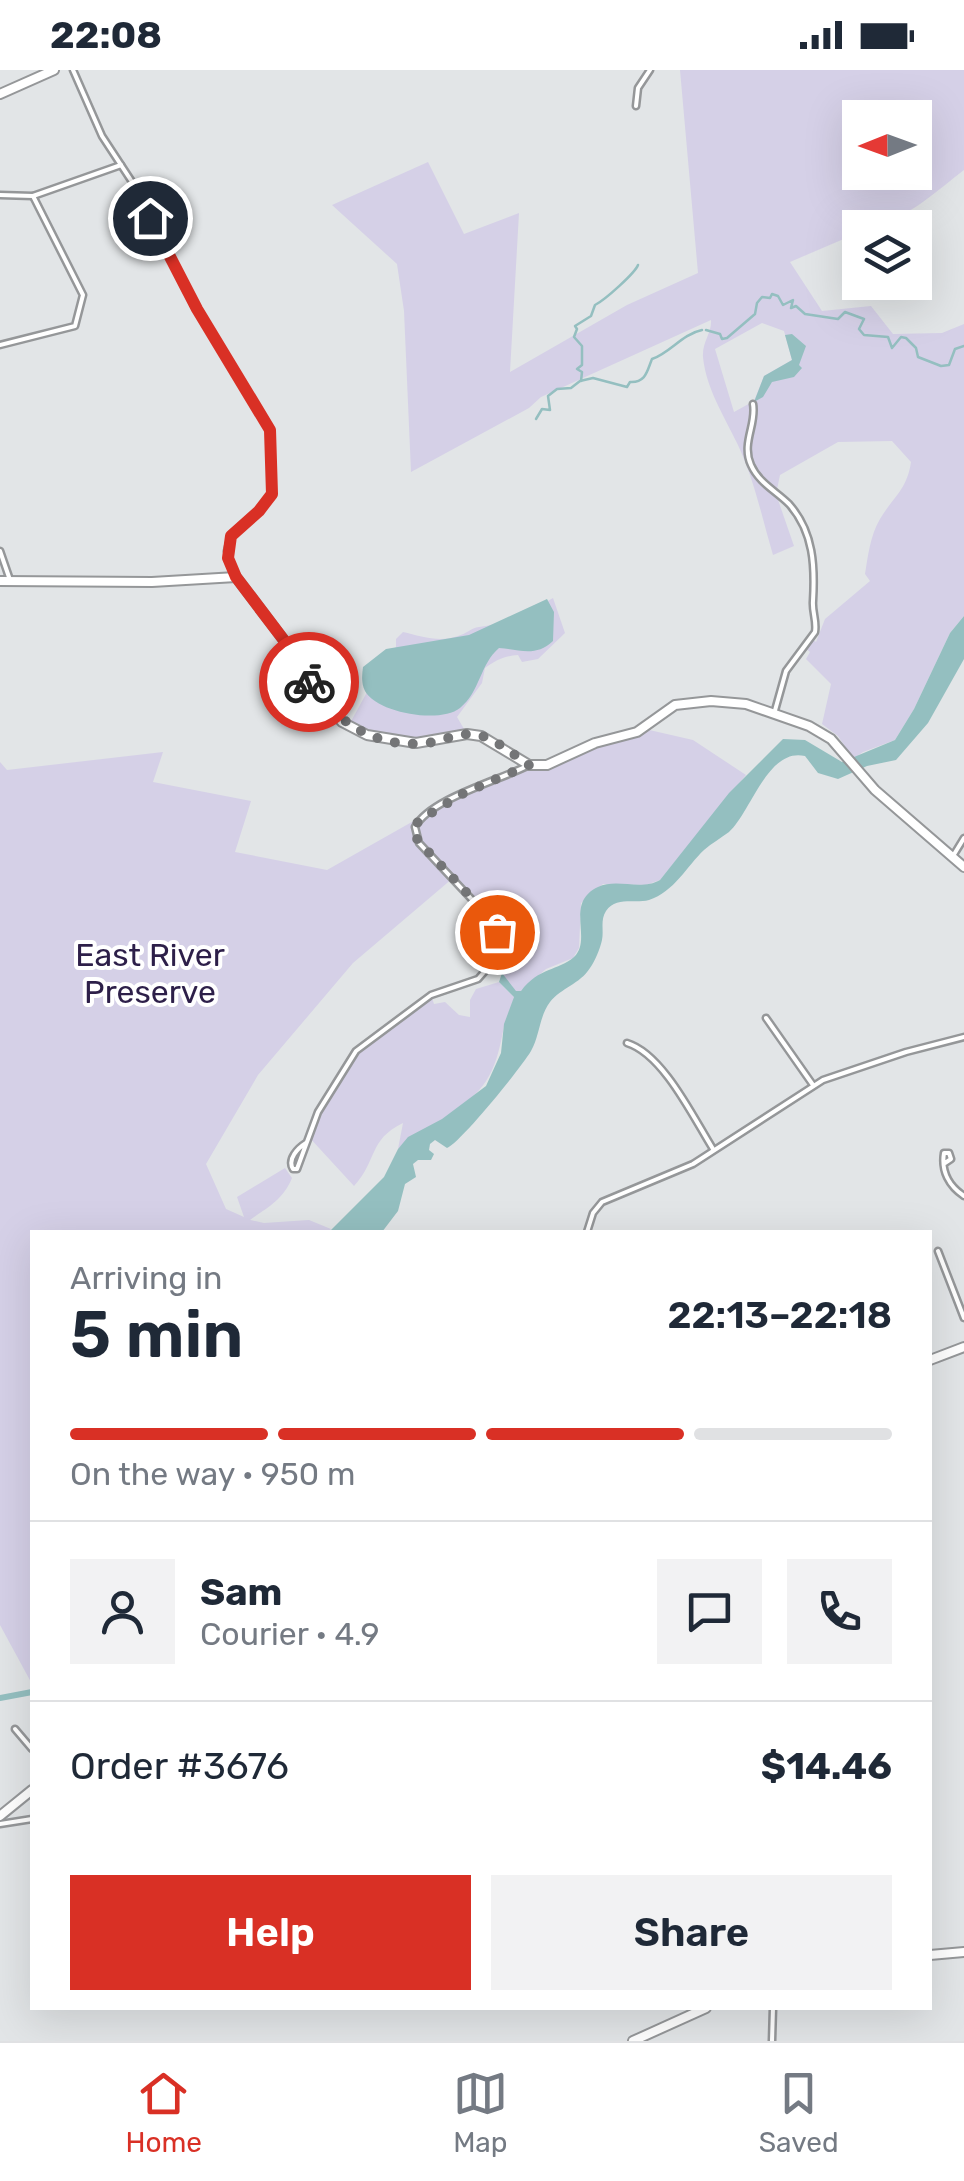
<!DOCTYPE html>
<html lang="en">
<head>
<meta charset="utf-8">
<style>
  :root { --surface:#fff; --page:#f2f2f3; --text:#1f2937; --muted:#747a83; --line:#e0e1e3; --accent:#d93025 }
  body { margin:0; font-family:Rubik,sans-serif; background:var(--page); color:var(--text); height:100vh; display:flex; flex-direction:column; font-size:38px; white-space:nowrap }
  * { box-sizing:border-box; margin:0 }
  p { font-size:32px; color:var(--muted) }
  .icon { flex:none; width:55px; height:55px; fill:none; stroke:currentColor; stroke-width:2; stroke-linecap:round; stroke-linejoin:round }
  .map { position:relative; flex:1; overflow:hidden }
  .details { position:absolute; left:30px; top:1160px; width:902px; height:780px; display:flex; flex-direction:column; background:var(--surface); border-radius:0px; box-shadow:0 10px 40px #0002 }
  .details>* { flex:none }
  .needle { width:65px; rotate:269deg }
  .fabs { position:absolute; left:842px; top:30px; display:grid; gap:20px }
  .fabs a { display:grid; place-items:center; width:90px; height:90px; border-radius:0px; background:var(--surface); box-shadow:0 10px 40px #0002; font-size:50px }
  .pin { position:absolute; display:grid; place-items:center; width:85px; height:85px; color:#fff; margin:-42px; border:5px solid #fff; border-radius:50%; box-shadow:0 2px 10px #0007 }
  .courier { position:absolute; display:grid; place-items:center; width:100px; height:100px; margin:-50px; border:8px solid #d93025; border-radius:50%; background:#fff; color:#222; box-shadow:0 2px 12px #0007 }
  .overview em { font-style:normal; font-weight:600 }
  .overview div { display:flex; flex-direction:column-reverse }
  .overview { display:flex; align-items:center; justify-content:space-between; height:170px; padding:0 40px }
  h1 { font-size:65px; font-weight:600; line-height:75px }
  .bar { display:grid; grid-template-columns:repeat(4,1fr); gap:15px 10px; align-content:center; height:120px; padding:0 40px }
  .bar i { height:12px; border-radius:8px; background:var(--line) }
  .bar .on { background:var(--accent) }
  .bar p { grid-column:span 4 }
  .line { display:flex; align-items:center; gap:25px; padding:0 40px; border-top:2px solid var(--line) }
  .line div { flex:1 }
  .round { display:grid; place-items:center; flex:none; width:105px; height:105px; border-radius:0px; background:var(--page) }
  .action { display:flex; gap:20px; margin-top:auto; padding:20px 40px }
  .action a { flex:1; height:115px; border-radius:0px; background:var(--accent); color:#fff; font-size:40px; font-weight:600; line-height:115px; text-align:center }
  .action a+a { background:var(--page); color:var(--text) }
  .status { display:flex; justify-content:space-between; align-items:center; height:70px; padding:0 50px; background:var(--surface); direction:ltr }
  .status svg { height:28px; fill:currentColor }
  .tab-bar { display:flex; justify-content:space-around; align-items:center; height:140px; border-top:2px solid var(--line); background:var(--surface); font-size:28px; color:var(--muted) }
  .tab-bar a { display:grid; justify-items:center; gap:5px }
  .tab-bar .on { color:var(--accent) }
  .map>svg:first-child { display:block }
  .green { fill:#d5d0e7; fill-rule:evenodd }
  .water { fill:#94bfc0 }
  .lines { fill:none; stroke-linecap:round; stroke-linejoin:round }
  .stream { stroke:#94bfc0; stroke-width:2.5 }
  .river { stroke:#94bfc0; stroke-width:6 }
  .street-casing { stroke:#959799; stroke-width:9 }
  .secondary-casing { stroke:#959799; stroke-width:12 }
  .street { stroke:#fff; stroke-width:4 }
  .secondary { stroke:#fff; stroke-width:8 }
  .done { stroke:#747577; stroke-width:10; stroke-dasharray:0 18 }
  .route { stroke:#d93025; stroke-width:12 }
  .labels { text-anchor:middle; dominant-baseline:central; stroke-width:8; stroke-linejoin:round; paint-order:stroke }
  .park-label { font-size:32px; fill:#2d1f49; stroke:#fff }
</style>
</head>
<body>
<div class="status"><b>22:08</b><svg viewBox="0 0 49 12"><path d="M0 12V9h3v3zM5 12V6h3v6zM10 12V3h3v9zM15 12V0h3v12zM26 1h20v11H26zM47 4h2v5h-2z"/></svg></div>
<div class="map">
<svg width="964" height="1971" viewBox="0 0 964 1971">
  <rect width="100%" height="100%" fill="#e2e5e7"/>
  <g class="green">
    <path d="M680 0H964V100C935 122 899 157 860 158V162L790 192 822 241 871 236 893 264 942 263 964 254V546L950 563 914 639 895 670 863 682 853 689 838 666 822 654 831 614 806 589 810 582 804 577 811 568 816 572 825 549 870 511 865 504C868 486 870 466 880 449 893 427 907 420 911 392L892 371 838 372 780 405 776 424 794 476 773 485C762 448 754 408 737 373 724 346 706 318 703 287 702 272 712 263 711 250L541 327 529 338 411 402 404 241 397 194 332 135 428 92 464 164 519 143 510 302 627 235 698 203ZM860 48H915V102H860ZM762 253 784 261 792 290 764 306 754 331 734 342 715 279Z"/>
    <path d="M553 528 565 563 538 589 522 592 518 585C504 586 496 590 485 598L482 613 457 647 467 664C414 672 400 674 349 655L384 591 396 577V569L403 562C420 566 440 573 458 566 466 564 471 558 479 557 507 553 529 542 553 528Z"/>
    <path d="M645 659 693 670 746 705 660 810 646 815 603 814 581 833 579 878 573 888 546 899 521 921 516 922 499 900 511 859 453 808 353 893 258 1005 206 1094 226 1139 244 1147 237 1127 285 1098 292 1108C283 1130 268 1137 250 1150L264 1153 309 1150 331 1159 329 1162H32V1614L0 1555V692L7 700 163 682 153 712 251 731 235 782 327 800 463 723 529 695 538 696Z"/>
    <path d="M499 912 514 927C512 937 506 946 504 956 495 1006 486 1021 443 1049 426 1059 411 1064 398 1079L403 1053C368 1070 378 1090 354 1116L308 1066 356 981 431 925 434 934 445 932 459 945 470 947V930L476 919Z"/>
  </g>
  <g class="water">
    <path d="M792 264 806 276 799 295 802 298 794 307 772 312 763 327 754 332 764 306 792 290 785 265Z"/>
    <path d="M547 529 554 542 553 571C536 587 521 580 499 578 480 594 480 622 460 638 440 654 377 643 365 621 361 613 362 605 363 597L386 579 469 565Z"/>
    <path d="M964 546V589L928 653 896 690 867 696 838 709 818 703 805 686C768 677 751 742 729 762 721 768 712 773 704 780 687 796 674 822 649 830 635 834 616 826 606 841 600 850 604 860 602 870 600 879 595 891 590 898 580 914 561 918 550 932 539 947 540 965 531 981 521 998 460 1073 447 1078L435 1070 430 1074 429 1080 434 1084 431 1090H418L413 1094 416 1107 405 1114 398 1141 382 1162H329L384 1107 398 1079 408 1067 442 1049 486 1016 501 983 504 954 514 927 499 912 502 903 516 921H521C539 897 558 901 574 887 593 869 564 833 598 817 617 808 641 821 660 810L729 723 783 669 805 670 842 692 895 670 914 639 950 563Z"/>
  </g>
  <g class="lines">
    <g class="stream">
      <path d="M706 260 720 264 722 269 727 268 755 244 757 233 762 227 770 228 772 224 778 226 783 235 793 230 791 238 796 236 805 244 838 249 845 242 864 249 859 259 864 265 888 267 892 278 901 267 906 268 916 278 918 287 941 296 949 295 955 279 964 276"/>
      <path d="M581 311 582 302 577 299 582 295V276L574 267 577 259 575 256 591 246 595 235C605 230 635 203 638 195"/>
      <path d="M536 349 542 339 550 340 548 326 557 319 571 318 580 311 593 308 627 317 630 312C646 313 647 301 652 289 670 283 682 264 702 260"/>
    </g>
    <path class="river" d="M0 1628 32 1622"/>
    <g class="street-casing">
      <g id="street">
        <path d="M73 0 102 66 140 124 197 239 270 360 271 424 259 441 231 466 227 481 234 504"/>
        <path d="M636 36 638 18 650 0"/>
        <path d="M0 125 33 126 121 95"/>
        <path d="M0 275 75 256 83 225 33 126"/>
        <path d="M753 334C757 354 741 373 751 395 759 413 776 421 789 434 814 462 815 497 813 531 812 542 817 551 815 562L786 601 774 644"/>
        <path d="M0 481 10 510"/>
        <path d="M953 786 964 768"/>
        <path d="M766 948 813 1015"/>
        <path d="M627 973C663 984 693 1047 713 1079"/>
        <path d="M306 1073C298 1078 287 1089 293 1099H297L318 1042 356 981 431 925 478 909 493 892 497 872 493 852 419 773 415 757C431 728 501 710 529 695"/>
        <path d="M945 1093 951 1089 949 1083H944C941 1101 949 1116 964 1126"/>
        <path d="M587 1162 593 1143 602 1132 693 1094 823 1010 906 982 964 967"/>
        <path d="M938 1181 964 1248"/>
        <path d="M15 1659 32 1679"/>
        <path d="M0 1754 32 1749"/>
        <path d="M772 1971 773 1938"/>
      </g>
    </g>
    <g class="secondary-casing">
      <g id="secondary">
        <path d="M0 24 54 0"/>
        <path d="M0 511 152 512 236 507 283 569 326 635 342 652 367 665 416 673 467 664 481 666 529 695H547L595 673 637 662 675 635 711 631 746 634 809 656 831 669 875 720 964 797"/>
        <path d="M930 1290 964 1277"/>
        <path d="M0 1746 32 1720"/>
        <path d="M930 1885 964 1882"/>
        <path d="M633 1971 706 1938"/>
      </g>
    </g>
    <use href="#street" class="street"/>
    <use href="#secondary" class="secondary"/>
  </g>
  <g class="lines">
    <path class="done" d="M309 612C337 653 376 679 428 673 446 670 464 660 482 666 498 671 515 686 529 695L464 723 418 751 414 764 419 772 482 839 497 862"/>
    <path class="route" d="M150 148 197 239 270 360 272 424 259 441 231 466 228 488 236 507 283 569 309 612"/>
  </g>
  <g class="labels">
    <g class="park-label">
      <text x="150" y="885">East River<tspan x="150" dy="37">Preserve</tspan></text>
    </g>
  </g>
</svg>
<div class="fabs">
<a><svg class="needle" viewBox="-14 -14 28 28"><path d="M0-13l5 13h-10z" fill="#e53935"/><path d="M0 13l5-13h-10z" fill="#747a83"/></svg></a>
<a><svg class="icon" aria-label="layers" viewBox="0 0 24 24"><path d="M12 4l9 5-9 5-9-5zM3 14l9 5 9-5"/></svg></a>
</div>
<div class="pin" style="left:497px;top:862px;background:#ea580c"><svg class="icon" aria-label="bag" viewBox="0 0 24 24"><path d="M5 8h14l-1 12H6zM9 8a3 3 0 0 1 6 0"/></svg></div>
<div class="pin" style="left:150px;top:148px;background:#1f2937"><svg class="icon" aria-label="home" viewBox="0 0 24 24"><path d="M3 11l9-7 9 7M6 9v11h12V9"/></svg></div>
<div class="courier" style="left:309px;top:612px"><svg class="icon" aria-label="bike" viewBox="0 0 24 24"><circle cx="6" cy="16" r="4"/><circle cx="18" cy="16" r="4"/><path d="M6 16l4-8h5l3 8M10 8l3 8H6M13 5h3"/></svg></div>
<section class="details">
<div class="overview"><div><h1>5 min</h1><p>Arriving in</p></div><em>22:13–22:18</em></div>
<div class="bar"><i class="on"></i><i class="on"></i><i class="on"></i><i></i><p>On the way · 950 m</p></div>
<div class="line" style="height:180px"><a class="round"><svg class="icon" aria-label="person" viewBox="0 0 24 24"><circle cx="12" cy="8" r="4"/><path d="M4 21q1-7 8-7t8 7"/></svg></a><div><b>Sam</b><p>Courier · 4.9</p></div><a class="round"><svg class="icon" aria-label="chat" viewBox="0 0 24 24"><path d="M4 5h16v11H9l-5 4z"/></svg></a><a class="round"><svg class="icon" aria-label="phone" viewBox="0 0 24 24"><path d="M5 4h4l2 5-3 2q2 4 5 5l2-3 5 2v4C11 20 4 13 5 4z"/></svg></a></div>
<div class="line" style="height:130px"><div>Order #3676</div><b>$14.46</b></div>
<div class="action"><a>Help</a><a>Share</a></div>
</section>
</div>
<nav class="tab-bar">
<a class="on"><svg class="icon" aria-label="home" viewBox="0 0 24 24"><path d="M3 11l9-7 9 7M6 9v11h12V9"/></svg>Home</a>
<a><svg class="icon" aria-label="map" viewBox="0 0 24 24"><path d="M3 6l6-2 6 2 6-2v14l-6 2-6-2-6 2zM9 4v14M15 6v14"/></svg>Map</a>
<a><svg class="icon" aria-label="saved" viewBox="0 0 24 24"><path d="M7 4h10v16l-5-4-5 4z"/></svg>Saved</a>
</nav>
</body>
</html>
